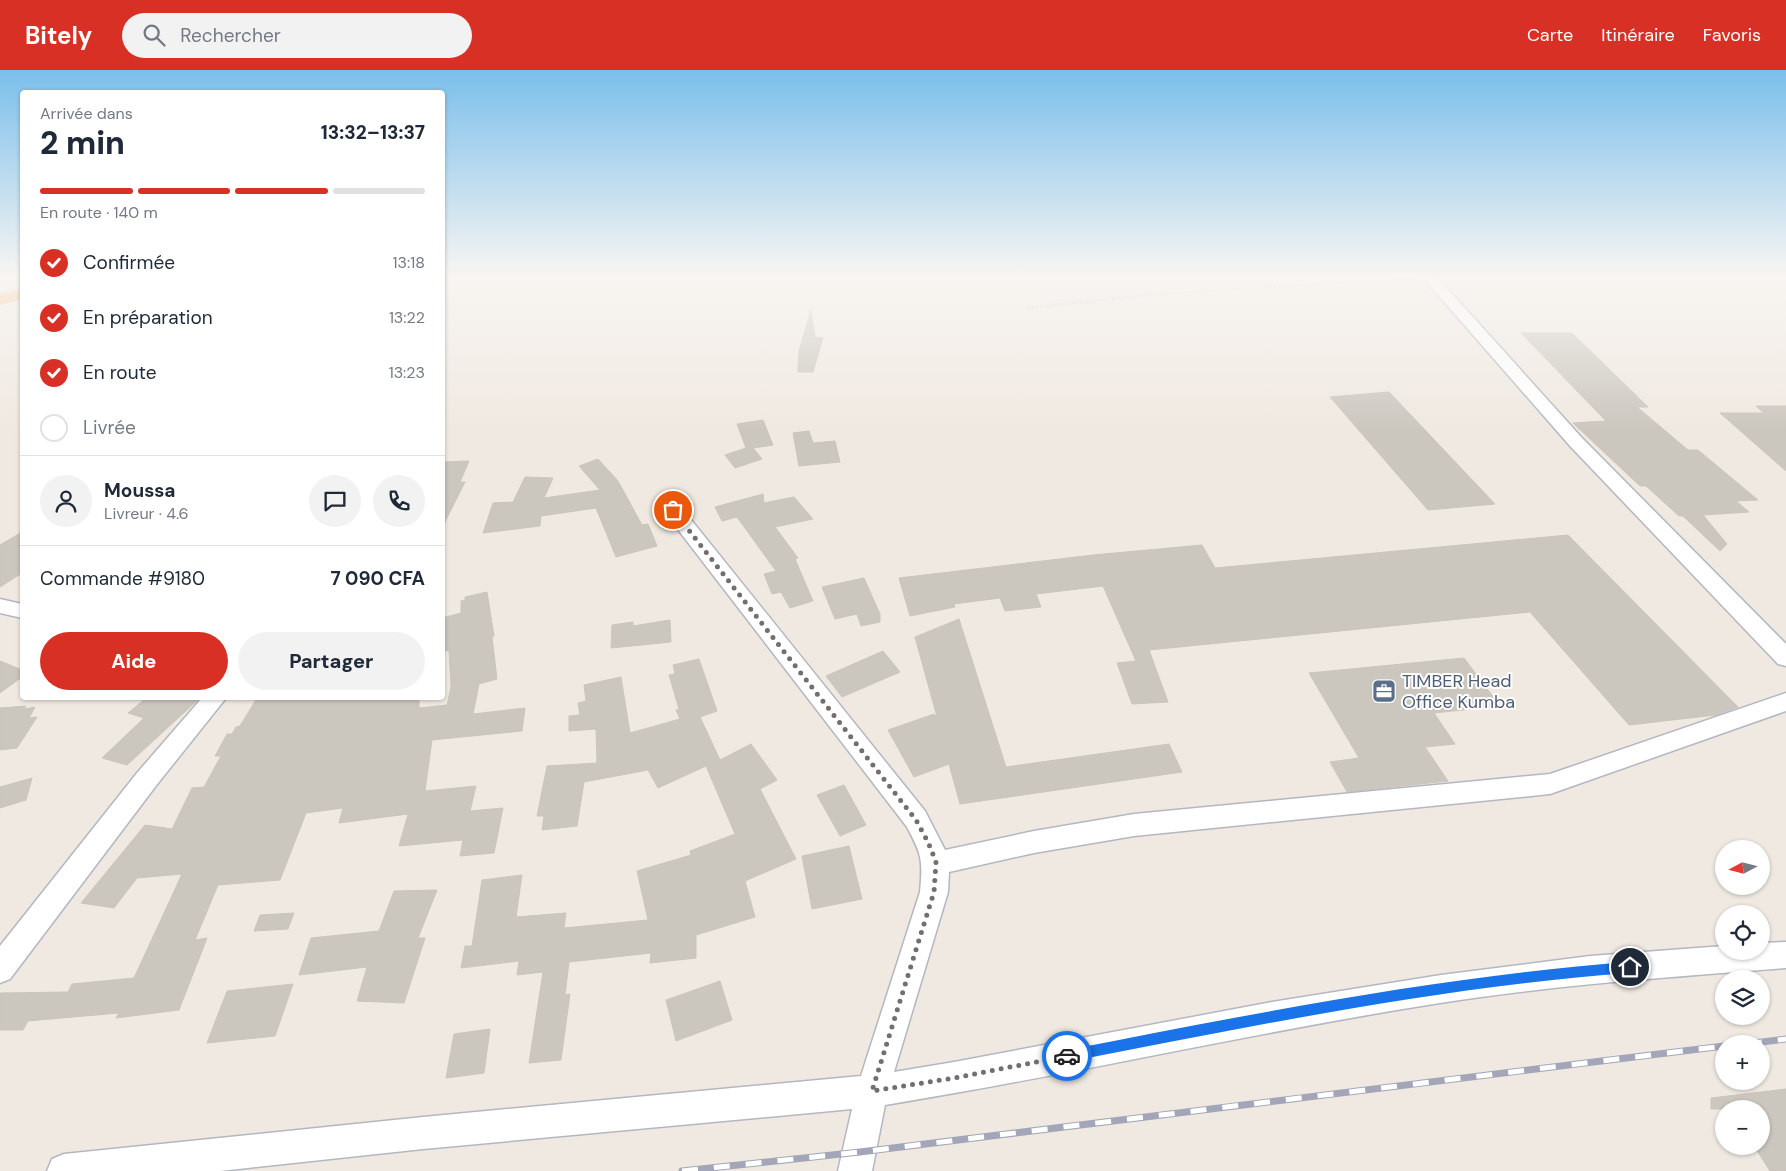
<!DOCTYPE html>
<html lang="fr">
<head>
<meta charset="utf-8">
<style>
  :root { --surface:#fff; --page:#f2f2f3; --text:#1f2937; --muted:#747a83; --line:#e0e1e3; --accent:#d93025 }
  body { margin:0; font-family:"DM Sans",sans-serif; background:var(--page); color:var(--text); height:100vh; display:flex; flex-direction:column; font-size:19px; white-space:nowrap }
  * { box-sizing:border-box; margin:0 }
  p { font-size:16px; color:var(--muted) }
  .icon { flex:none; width:28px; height:28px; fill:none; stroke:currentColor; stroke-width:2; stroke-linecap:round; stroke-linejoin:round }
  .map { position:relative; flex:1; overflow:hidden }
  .sheet { position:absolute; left:20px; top:20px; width:425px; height:610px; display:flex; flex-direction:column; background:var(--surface); border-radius:5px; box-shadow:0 1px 4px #0004 }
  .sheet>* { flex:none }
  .needle { width:32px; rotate:263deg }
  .fabs { position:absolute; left:1715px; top:770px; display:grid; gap:10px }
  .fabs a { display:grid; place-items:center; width:55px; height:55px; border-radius:50%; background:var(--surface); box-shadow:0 1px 4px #0004; font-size:25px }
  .pin { position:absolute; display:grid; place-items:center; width:42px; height:42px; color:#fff; margin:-21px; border:2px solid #fff; border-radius:50%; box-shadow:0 1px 5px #0007 }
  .courier { position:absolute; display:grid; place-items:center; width:50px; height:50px; margin:-25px; border:4px solid #1a73e8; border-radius:50%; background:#fff; color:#222; box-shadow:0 1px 6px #0007 }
  .summary em { font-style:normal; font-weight:800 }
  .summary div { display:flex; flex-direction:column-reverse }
  .summary { display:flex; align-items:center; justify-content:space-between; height:85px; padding:0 20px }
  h1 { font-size:32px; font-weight:800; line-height:38px }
  .bar { display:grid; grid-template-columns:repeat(4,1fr); gap:8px 5px; align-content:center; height:60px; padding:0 20px }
  .bar i { height:6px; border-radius:4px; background:var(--line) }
  .bar .active { background:var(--accent) }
  .bar p { grid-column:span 4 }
  .line { display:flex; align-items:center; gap:12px; padding:0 20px; border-top:1px solid var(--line) }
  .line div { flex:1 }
  .round { display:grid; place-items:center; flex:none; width:52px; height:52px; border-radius:26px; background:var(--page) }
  ol { padding:0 20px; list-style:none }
  li { display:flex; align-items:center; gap:15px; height:55px }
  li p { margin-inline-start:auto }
  li .icon { padding:5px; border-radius:50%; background:var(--accent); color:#fff; stroke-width:4 }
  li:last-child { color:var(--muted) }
  li i { width:28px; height:28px; border:2px solid var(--line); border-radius:50% }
  .cta { display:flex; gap:10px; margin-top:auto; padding:10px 20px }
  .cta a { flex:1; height:58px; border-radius:30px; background:var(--accent); color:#fff; font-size:20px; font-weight:800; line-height:58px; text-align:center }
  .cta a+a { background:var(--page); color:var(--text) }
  header { display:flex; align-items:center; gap:30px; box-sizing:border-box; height:70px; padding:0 25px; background:var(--accent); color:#fff }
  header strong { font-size:24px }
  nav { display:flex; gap:28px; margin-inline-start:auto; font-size:18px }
  .search { width:350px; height:45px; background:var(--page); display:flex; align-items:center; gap:12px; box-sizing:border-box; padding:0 18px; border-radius:28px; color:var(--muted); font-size:19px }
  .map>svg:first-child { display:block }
  .building { fill:#cbc7bf; stroke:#cbc5ba }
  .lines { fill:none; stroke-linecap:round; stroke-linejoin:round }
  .street-casing { stroke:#b4b7c1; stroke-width:3 }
  .highway-casing { stroke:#c9c9c9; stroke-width:2 }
  .path { stroke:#c9c9c9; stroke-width:2.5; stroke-dasharray:2.5 2; stroke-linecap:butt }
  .street { fill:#fff; fill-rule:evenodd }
  .highway { fill:#ffa35c; fill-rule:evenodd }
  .rail-casing { stroke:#a3a6b8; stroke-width:7 }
  .rail { stroke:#fff; stroke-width:5; stroke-dasharray:16; stroke-linecap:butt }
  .route { fill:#1a73e8 }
  .done { stroke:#726f6d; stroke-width:5; stroke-dasharray:0 9 }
  .labels { text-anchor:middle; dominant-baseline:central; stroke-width:4; stroke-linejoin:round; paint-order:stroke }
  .service-label { font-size:18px; fill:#4e5e75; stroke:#fff; text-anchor:start }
</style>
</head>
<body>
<header>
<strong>Bitely</strong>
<div class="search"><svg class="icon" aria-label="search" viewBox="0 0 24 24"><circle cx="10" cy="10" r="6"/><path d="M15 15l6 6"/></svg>Rechercher</div>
<nav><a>Carte</a><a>Itinéraire</a><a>Favoris</a></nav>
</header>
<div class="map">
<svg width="1786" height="1101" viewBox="0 0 1786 1101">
  <rect width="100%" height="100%" fill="#efe9e1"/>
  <g class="building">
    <path d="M811 240 815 267 823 268 813 302H798L799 281Z"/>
    <path d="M1521 263H1572L1648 337H1637L1688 380H1698L1758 430 1736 431 1749 442 1703 445 1727 474 1720 481 1683 446H1679L1646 416H1640L1573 353 1606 351Z"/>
    <path d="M1389 322 1495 434 1428 440 1330 327Z"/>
    <path d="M1756 336H1786V401L1720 343H1764Z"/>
    <path d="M763 350 773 375 753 378 762 389 735 398 725 385 746 378 737 354Z"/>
    <path d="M809 361 813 373 835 371 840 392 799 396 793 363Z"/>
    <path d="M598 389 618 411 642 455 648 454 657 476 616 487 596 438 541 446 540 456 483 463 493 433 513 432 525 407 553 408 544 428 600 420 579 396Z"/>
    <path d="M469 391 460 412H465L442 458V392Z"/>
    <path d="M763 424 764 433 794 427 813 449 775 457 798 488 795 489 813 531 790 538 781 522 772 524 764 504 776 501 737 447 722 451 715 437Z"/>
    <path d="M22 462V503L0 517V475Z"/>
    <path d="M1568 465 1738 637 1716 645 1629 655 1530 542 1149 580 1168 632 1132 634 1117 593 1136 591 1103 516 1036 524 1041 537 1005 541 1000 528 954 534 955 537 910 546 899 508 1093 485 1202 475 1215 498Z"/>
    <path d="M864 508 880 544V552L861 556 857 544 835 549 822 517Z"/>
    <path d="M487 522 494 566 492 567 497 609 479 614 473 644 525 638 522 661 432 670 425 721 476 716 470 741 503 738 494 783 460 786 463 770 399 776 408 744 339 753 343 738 306 743 280 810 218 815 195 870 207 868 179 940 116 948 119 943 28 951 23 960H0V923L68 922 72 914 134 908 182 804 137 808 114 838 81 833 145 755 172 759 192 718 204 717 221 686H215L227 664H232L236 657 240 656 257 628H419V638L447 635 451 617 449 580 442 582V548L461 543V531L465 530V527Z"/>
    <path d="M959 549 1006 697 1169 674 1182 702 960 734 949 694 914 707 888 660 934 644 937 647 915 567Z"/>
    <path d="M670 550 671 572 611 578 612 555 633 552V556Z"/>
    <path d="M883 581 900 602 842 627 826 606Z"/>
    <path d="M1464 588 1500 636 1434 643 1455 674 1425 677 1448 711 1347 722 1330 692 1359 688 1309 603Z"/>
    <path d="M699 589 717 641 700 647 720 690 751 674 777 710 760 719 796 789 745 811 755 847 696 865V888L650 893 651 883 569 892 565 925 570 924 561 990 529 993 543 902 517 905 519 891 461 898 465 876H472L482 810 522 805 516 847 566 843 564 858 648 850 637 801 691 785 690 781 735 764 706 696 658 718 648 700 584 712 577 756 542 760 544 746H537L547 696 597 693 596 659 569 661V646L580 645 578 633 586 631 584 615 621 607 630 663 680 649 676 640 679 639 669 605 675 604 673 595Z"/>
    <path d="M0 591 22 600V607L0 623Z"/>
    <path d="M146 628H200L127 695 102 688 144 648 128 643Z"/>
    <path d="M26 636 24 639 35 637 29 648 37 647 17 678 0 680V638Z"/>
    <path d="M32 708 26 730 0 738V717Z"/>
    <path d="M844 715 866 755 840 766 817 725Z"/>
    <path d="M849 776 862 829 812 839 802 786Z"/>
    <path d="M437 820 418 868H425L404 933 357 931 367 897 299 905 311 868 379 861 394 821Z"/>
    <path d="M294 843 288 859 254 861 260 845Z"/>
    <path d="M720 911 732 950 676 971 666 930Z"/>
    <path d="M293 914 275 966 207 973 227 921Z"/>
    <path d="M490 959 484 1003 446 1008 454 964Z"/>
    <path d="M1786 1019V1101H1770L1754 1076H1761V1039H1711V1028Z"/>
  </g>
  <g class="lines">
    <g class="street-casing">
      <g id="street">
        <path d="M1424 206H1436L1582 368 1786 574V596L1778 594 1570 376 1425 210Z"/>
        <path d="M673 434 680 436 925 741 945 780 1034 761 1134 744 1550 704 1786 623V641L1550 724 1134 766 1034 783 949 802 948 822 894 1002 954 992 1272 932 1441 905 1590 886 1724 876V881H1761V873L1786 872V898C1670 907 1554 915 1440 933 1254 962 1071 1005 885 1035L872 1101H838L852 1039 423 1079 220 1101H47L52 1089 64 1084 423 1047 861 1006 920 822C923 790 922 785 907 757L666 444 664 440 666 436Z"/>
        <path d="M0 529 22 534V548L0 543Z"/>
        <path d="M202 628H226L155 717 10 909 0 913V876L137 703Z"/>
      </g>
    </g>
    <g class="highway-casing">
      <path id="highway" d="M22 219V229L0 234V224Z"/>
    </g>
    <path class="path" d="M1027 238 1156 224 1415 208"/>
    <use href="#street" class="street"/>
    <use href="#highway" class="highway"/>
    <g class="rail-casing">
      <g id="rail">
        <path d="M1746 974 1786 969"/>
        <path d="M682 1101 860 1082 1724 976"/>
      </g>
    </g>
    <use href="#rail" class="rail"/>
  </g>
  <linearGradient id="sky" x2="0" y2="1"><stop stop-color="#7abfeb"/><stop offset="0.57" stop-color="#f8f5f2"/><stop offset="1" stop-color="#f8f5f2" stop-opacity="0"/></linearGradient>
  <rect width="1786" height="360" fill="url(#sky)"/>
  <path class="route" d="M1630 892 1633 894 1635 897 1633 901 1630 903C1440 917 1253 956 1067 992L1062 990 1061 986 1062 982 1067 980C1253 944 1440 906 1630 892Z"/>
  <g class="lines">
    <path class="done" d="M673 440 916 750 928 772 936 792 934 822 872 1021 954 1008 1067 986"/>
  </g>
  <defs>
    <g id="office-square" transform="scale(1.25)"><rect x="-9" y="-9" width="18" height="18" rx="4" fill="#5c6f8a" stroke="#fff"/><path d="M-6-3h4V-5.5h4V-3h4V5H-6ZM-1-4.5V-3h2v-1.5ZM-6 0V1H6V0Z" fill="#fff"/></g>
  </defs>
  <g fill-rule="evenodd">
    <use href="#office-square" x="1384" y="621"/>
  </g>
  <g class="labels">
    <g class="service-label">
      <text x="1402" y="611">TIMBER Head<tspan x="1402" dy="21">Office Kumba</tspan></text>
    </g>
  </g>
</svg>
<div class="fabs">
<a><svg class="needle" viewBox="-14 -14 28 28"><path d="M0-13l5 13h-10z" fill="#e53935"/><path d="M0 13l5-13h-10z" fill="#747a83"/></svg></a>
<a><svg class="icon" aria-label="locate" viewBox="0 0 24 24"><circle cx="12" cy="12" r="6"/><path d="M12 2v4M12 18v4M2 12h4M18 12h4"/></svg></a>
<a><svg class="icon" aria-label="layers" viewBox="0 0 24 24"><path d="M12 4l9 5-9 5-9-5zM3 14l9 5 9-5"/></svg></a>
<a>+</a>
<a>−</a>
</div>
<div class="pin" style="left:673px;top:440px;background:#ea580c"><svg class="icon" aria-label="bag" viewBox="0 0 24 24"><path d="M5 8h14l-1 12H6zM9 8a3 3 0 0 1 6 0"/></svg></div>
<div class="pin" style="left:1630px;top:897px;background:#1f2937"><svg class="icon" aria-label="home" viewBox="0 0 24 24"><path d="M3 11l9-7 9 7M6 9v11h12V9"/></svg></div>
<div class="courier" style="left:1067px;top:986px"><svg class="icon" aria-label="car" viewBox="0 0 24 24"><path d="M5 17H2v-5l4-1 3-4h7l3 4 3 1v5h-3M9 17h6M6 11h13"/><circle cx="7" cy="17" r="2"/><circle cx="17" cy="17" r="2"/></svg></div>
<section class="sheet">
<div class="summary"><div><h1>2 min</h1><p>Arrivée dans</p></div><em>13:32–13:37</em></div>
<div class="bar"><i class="active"></i><i class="active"></i><i class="active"></i><i></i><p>En route · 140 m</p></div>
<ol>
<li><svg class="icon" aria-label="check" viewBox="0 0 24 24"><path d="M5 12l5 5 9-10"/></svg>Confirmée<p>13:18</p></li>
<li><svg class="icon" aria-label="check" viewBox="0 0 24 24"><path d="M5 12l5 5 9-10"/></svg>En préparation<p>13:22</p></li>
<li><svg class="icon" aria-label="check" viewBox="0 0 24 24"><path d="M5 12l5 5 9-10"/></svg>En route<p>13:23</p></li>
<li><i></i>Livrée</li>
</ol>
<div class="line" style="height:90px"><a class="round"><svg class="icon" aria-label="person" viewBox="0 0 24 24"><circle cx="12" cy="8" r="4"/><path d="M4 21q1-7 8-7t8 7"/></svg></a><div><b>Moussa</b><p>Livreur · 4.6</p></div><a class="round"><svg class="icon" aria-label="chat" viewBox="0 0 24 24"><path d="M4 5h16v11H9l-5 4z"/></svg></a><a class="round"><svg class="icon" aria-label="phone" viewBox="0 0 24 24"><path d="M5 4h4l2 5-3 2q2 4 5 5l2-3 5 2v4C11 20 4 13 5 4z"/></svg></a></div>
<div class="line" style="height:65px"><div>Commande #9180</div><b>7 090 CFA</b></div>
<div class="cta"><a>Aide</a><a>Partager</a></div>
</section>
</div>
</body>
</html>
